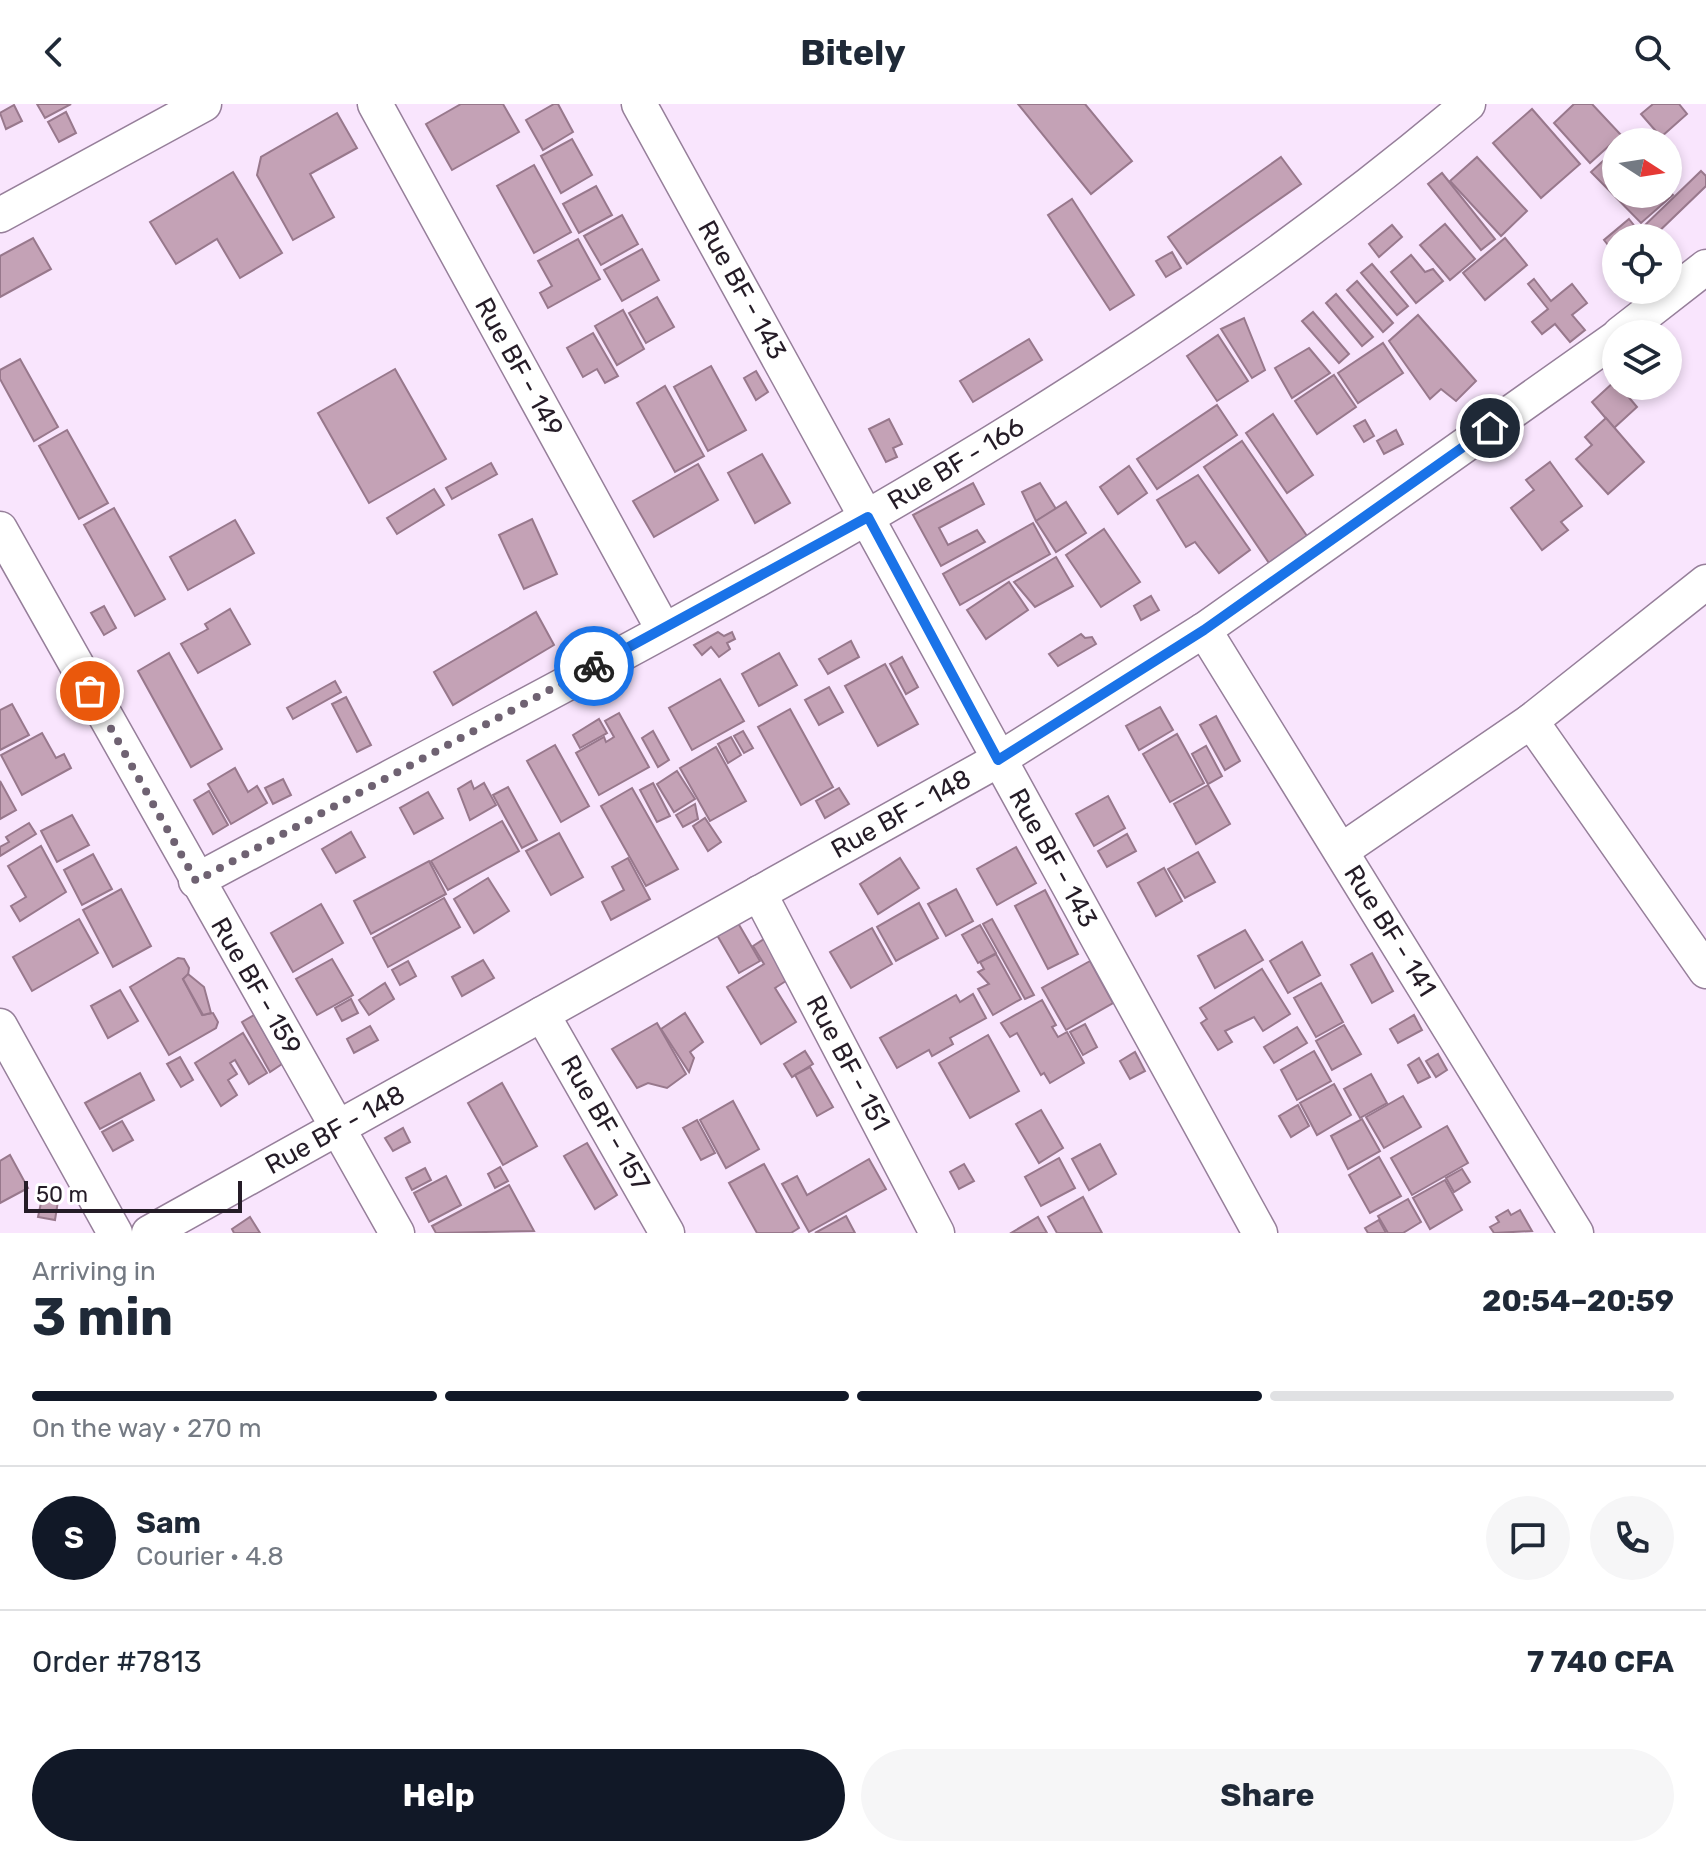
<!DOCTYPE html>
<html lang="en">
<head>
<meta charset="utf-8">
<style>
  :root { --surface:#fff; --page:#f6f6f7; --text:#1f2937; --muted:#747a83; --line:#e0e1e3; --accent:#111827 }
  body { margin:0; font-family:Rubik,sans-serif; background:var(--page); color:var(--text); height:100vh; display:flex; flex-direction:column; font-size:30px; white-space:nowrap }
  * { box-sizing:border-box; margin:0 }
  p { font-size:26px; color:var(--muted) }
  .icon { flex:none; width:44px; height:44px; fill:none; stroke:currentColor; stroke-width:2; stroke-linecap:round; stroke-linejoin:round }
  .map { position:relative; height:1129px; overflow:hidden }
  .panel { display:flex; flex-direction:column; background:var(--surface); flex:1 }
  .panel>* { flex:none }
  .needle { width:52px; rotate:102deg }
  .tools { position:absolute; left:1602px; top:24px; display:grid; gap:16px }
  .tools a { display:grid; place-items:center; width:80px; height:80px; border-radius:50%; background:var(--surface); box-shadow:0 4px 12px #0003; font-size:40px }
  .scale { position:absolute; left:24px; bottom:20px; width:218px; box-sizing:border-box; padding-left:8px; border:4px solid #251c27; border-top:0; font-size:22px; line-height:28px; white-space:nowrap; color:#251c27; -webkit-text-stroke:6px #fff; paint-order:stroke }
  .pin { position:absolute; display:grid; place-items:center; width:68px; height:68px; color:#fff; margin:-34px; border:4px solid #fff; border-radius:50%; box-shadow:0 2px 8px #0007 }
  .courier { position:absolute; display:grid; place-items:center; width:80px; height:80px; margin:-40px; border:6px solid #1a73e8; border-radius:50%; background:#fff; color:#222; box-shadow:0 2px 10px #0007 }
  .headline em { font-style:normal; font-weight:700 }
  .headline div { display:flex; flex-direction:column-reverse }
  .headline { display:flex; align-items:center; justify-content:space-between; height:136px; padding:0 32px }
  h1 { font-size:52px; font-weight:700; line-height:60px }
  .bar { display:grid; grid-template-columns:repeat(4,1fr); gap:12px 8px; align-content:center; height:96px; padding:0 32px }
  .bar i { height:10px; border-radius:6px; background:var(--line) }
  .bar .selected { background:var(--accent) }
  .bar p { grid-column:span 4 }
  .line { display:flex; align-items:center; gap:20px; padding:0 32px; border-top:2px solid var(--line) }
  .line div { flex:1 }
  .round { display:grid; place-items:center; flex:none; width:84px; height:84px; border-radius:42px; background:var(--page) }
  .primary-button { display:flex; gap:16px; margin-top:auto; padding:16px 32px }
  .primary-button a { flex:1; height:92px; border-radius:48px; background:var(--accent); color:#fff; font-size:32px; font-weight:700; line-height:92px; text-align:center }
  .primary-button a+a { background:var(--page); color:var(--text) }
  header { display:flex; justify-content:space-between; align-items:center; height:104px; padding:0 32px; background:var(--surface); font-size:36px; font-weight:700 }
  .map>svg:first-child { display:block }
  .building { fill:#c4a2b6; stroke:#98788c; stroke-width:2 }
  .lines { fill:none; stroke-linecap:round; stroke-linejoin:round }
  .minor-casing { stroke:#967f9a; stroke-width:37 }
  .minor { stroke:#fff; stroke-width:34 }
  .done { stroke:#6f6272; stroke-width:8; stroke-dasharray:0 14.4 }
  .route { stroke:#1a73e8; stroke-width:10 }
  .labels { text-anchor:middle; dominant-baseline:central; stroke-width:8; stroke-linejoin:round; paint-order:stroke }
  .street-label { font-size:26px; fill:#251c27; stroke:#fff }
</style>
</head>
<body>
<header><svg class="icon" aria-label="back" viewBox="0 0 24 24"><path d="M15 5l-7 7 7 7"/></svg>Bitely<svg class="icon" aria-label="search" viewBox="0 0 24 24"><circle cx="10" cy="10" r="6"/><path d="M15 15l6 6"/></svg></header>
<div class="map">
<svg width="1706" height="1129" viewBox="0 0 1706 1129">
  <rect width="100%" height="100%" fill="#f9e5fd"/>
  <g class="building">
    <path d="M37 0H71L45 14Z"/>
    <path d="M461 0H503L519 28 452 66 426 20Z"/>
    <path d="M554 0H558L573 28 543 46 526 16Z"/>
    <path d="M1018 0H1085L1132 57 1091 90Z"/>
    <path d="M1574 0H1592L1621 31 1590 59 1554 19Z"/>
    <path d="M1653 0H1679L1687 10 1661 33 1641 10Z"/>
    <path d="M14 1 22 17 6 25 0 9Z"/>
    <path d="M1532 5 1580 60 1541 94 1493 39Z"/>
    <path d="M66 8 76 29 59 38 48 18Z"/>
    <path d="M337 9 357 44 310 70 334 113 293 136 257 71 261 53Z"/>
    <path d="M572 35 592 71 561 89 541 52Z"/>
    <path d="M1616 45V90H1668V86L1673 91 1641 119 1591 68Z"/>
    <path d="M1281 53 1301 80 1187 160 1168 133Z"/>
    <path d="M1477 53 1527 107 1501 132 1450 77Z"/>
    <path d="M534 61 571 128 534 149 497 82Z"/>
    <path d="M1701 67 1706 72V82L1652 134 1642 124Z"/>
    <path d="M233 68 282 149 240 174 217 135 176 160 150 118Z"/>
    <path d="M1442 69 1495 135 1481 146 1428 80Z"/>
    <path d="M596 82 612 111 579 129 563 100Z"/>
    <path d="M1072 95 1134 191 1110 206 1048 111Z"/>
    <path d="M622 111 638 140 601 161 584 132Z"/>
    <path d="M1629 115 1644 134H1616V151L1604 136Z"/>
    <path d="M1445 120 1475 155 1450 176 1420 141Z"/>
    <path d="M1392 121 1402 133 1379 153 1369 140Z"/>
    <path d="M33 134 51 165 0 193V152Z"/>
    <path d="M1505 134 1527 161 1485 196 1463 169Z"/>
    <path d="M578 135 600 175 548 204 540 189 552 182 538 157Z"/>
    <path d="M642 145 659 176 622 197 604 166Z"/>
    <path d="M1172 148 1181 164 1166 173 1156 157Z"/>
    <path d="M1411 151 1425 168 1433 165 1443 177 1416 199 1391 168Z"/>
    <path d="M1372 160 1408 202 1397 211 1361 169Z"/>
    <path d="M1534 175 1551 197 1572 180 1587 199 1572 211 1585 226 1570 238 1555 220 1542 230 1532 218 1548 205 1528 180Z"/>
    <path d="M1357 177 1393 219 1383 228 1347 186Z"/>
    <path d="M1336 190 1373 233 1362 242 1326 199Z"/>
    <path d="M657 193 674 223 646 239 629 209Z"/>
    <path d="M623 206 644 245 617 261 595 222Z"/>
    <path d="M1313 208 1349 250 1339 259 1302 217Z"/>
    <path d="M1418 211 1476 277 1456 297 1441 285 1430 295 1389 237Z"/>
    <path d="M1244 214 1265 266 1252 274 1221 225Z"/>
    <path d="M593 229 618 272 605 279 597 265 583 273 567 244Z"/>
    <path d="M1218 231 1248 277 1217 297 1187 252Z"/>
    <path d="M1029 235 1042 256 973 298 960 277Z"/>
    <path d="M1383 239 1403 269 1358 299 1338 269Z"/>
    <path d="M1309 244 1330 269 1292 294 1275 264Z"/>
    <path d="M20 255 58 323 34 337 0 275V266Z"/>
    <path d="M711 262 746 326 708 347 674 283Z"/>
    <path d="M395 265 446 355 369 399 318 309Z"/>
    <path d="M756 267 768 288 756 296 744 274Z"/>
    <path d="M1334 271 1356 303 1317 330 1295 297Z"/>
    <path d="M1615 277 1637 303 1614 324 1592 298Z"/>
    <path d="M665 282 704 352 675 368 637 299Z"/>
    <path d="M1217 301 1237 331 1157 385 1137 355Z"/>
    <path d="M1273 310 1313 371 1287 389 1246 329Z"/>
    <path d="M1606 314 1644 358 1608 390 1576 355 1592 341 1585 333Z"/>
    <path d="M889 315 902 340 893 344 897 353 886 358 869 325Z"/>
    <path d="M1365 316 1374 332 1364 338 1354 322Z"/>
    <path d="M67 326 108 399 79 415 39 342Z"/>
    <path d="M1396 326 1403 340 1384 350 1377 337Z"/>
    <path d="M1242 337 1307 432 1269 459 1204 363Z"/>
    <path d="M762 350 790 399 755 419 728 369Z"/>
    <path d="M1550 358 1582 402 1561 418 1568 426 1542 446 1511 404 1534 386 1526 376Z"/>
    <path d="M491 359 497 370 452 395 446 384Z"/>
    <path d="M698 360 718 396 654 433 633 397Z"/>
    <path d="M1129 362 1147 389 1118 410 1100 383Z"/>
    <path d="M1198 371 1250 446 1219 469 1195 438 1186 443 1157 396Z"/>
    <path d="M973 379 984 400 939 424 948 441 977 426 985 438 941 462 913 411Z"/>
    <path d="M1040 379 1056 405 1036 417 1022 388Z"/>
    <path d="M434 385 444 401 397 430 387 414Z"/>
    <path d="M1066 398 1086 429 1056 448 1036 417Z"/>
    <path d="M114 404 165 495 135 512 84 421Z"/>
    <path d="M532 415 557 470 524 485 499 431Z"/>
    <path d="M235 416 254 449 188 486 170 453Z"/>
    <path d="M1033 419 1050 450 960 501 943 470Z"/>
    <path d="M1104 425 1140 478 1101 503 1066 451Z"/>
    <path d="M1056 453 1073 482 1035 503 1014 478Z"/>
    <path d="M1009 478 1028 506 986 535 967 506Z"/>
    <path d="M1151 492 1159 506 1141 516 1134 502Z"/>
    <path d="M104 502 116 524 104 531 91 509Z"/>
    <path d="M230 505 250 540 198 569 181 540 208 525 205 520Z"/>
    <path d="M536 508 554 541 453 601 434 568Z"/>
    <path d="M718 528 724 532 732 528 735 535 727 539 730 545 719 553 711 543 702 551 694 541Z"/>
    <path d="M1081 530 1085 534 1092 533 1096 540 1058 562 1049 550Z"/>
    <path d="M851 537 859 553 828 570 819 555Z"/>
    <path d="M169 549 222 645 191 663 138 567Z"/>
    <path d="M779 549 797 581 759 602 742 570Z"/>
    <path d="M902 553 918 583 906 590 890 560Z"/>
    <path d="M885 560 918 620 878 642 845 582Z"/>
    <path d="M720 575 744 617 692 646 669 604Z"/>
    <path d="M335 577 341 588 293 615 287 604Z"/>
    <path d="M829 583 843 608 819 621 805 596Z"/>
    <path d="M346 593 371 641 357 648 332 600Z"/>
    <path d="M12 600 29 631 0 646V606Z"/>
    <path d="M1160 603 1173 626 1139 646 1126 622Z"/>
    <path d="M790 605 833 683 801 701 758 623Z"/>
    <path d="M619 609 649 663 599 691 576 649 604 633 606 638 614 633 605 617Z"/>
    <path d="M1216 612 1240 657 1225 666 1200 621Z"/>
    <path d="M599 615 607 629 580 644 573 631Z"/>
    <path d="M653 627 669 656 658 663 642 634Z"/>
    <path d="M743 627 753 644 744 649 734 632Z"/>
    <path d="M42 629 56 654 64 650 71 664 22 691 1 651Z"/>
    <path d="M1177 630 1204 679 1170 698 1143 650Z"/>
    <path d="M731 633 741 651 728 659 718 640Z"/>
    <path d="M555 641 589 702 561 718 527 657Z"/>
    <path d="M1206 642 1222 672 1208 680 1192 650Z"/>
    <path d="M716 643 746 697 710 717 680 664Z"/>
    <path d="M235 664 248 688 257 682 267 699 231 720 208 680Z"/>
    <path d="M677 667 695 695 674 708 657 680Z"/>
    <path d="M283 675 291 691 273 700 265 684Z"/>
    <path d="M0 677 16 706 0 715Z"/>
    <path d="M471 677 474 685 484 679 496 701 470 716 458 685Z"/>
    <path d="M653 679 670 712 657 718 640 686Z"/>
    <path d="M1208 681 1230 720 1196 740 1174 700Z"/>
    <path d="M508 683 537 736 522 744 493 691Z"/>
    <path d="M632 684 678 765 646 782 601 702Z"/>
    <path d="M839 684 849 700 825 714 816 697Z"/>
    <path d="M209 687 228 721 213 730 194 696Z"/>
    <path d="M428 688 443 714 414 730 400 704Z"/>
    <path d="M1108 692 1125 724 1094 742 1076 710Z"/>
    <path d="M695 700 698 715 683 723 676 711Z"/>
    <path d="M72 711 89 741 57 758 41 727Z"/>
    <path d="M705 714 721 738 708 747 693 722Z"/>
    <path d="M502 717 519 747 448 786 431 757Z"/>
    <path d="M29 719 36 730 0 752V743L9 738 6 733Z"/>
    <path d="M351 728 365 753 336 769 322 745Z"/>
    <path d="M559 729 583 773 551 791 526 747Z"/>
    <path d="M1127 730 1136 747 1107 763 1098 747Z"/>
    <path d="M41 742 66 788 20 817 11 802 26 793 8 762Z"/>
    <path d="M1016 743 1036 779 997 801 977 765Z"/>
    <path d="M1198 748 1215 778 1185 794 1168 765Z"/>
    <path d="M93 750 112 785 82 801 64 766Z"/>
    <path d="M628 754 650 795 611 816 602 798 624 786 612 763Z"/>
    <path d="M900 754 919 784 878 810 860 780Z"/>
    <path d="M429 757 446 790 371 830 354 797Z"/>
    <path d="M1164 764 1182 797 1156 812 1138 779Z"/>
    <path d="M488 774 509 807 474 829 454 795Z"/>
    <path d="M121 785 151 842 113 863 83 806Z"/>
    <path d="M956 785 973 817 946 832 928 800Z"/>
    <path d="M1045 786 1078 850 1048 865 1015 802Z"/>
    <path d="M444 794 460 823 388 863 373 834Z"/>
    <path d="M919 799 938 834 896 857 877 823Z"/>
    <path d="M321 800 343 839 293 868 271 829Z"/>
    <path d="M79 815 98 849 32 887 13 853Z"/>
    <path d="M992 815 1034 891 1025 895 983 820Z"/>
    <path d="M738 819 760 857 739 869 717 831Z"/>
    <path d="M980 821 996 849 978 859 962 831Z"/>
    <path d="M872 824 892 860 851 884 830 848Z"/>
    <path d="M1245 826 1263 856 1215 884 1198 852Z"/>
    <path d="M764 835 789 875 775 884 796 918 761 940 727 883 764 860 753 842Z"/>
    <path d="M1302 838 1320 871 1288 889 1270 857Z"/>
    <path d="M1372 849 1393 887 1372 899 1351 861Z"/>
    <path d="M996 850 1021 895 993 911 978 885 989 880 978 868 984 865 980 858Z"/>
    <path d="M178 854 184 855 189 864 188 872 183 875 202 911 213 909 218 918 216 924 169 951 130 883Z"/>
    <path d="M332 855 353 891 317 911 296 875Z"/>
    <path d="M483 856 494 874 462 892 452 873Z"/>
    <path d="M408 857 416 872 400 881 392 866Z"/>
    <path d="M1090 857 1113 899 1066 926 1042 884Z"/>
    <path d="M1262 865 1290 910 1263 927 1254 913 1225 927 1232 938 1218 946 1201 919 1207 915 1200 904Z"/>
    <path d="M188 870 204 883 211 909 203 911 183 875Z"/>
    <path d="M385 879 394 895 369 911 359 896Z"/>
    <path d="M1321 879 1343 918 1316 933 1294 894Z"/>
    <path d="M120 886 138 917 108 934 91 902Z"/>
    <path d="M973 890 986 914 950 934 953 940 932 952 929 946 897 964 880 934 956 891 960 898Z"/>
    <path d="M351 895 358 909 342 917 335 904Z"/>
    <path d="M1042 896 1056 921 1052 923 1058 933 1067 928 1084 959 1050 979 1044 969 1041 971 1017 929 1010 933 1001 919Z"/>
    <path d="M685 909 703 938 690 948 694 954 689 968 661 925Z"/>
    <path d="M254 911 282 960 270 968 242 918Z"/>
    <path d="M1414 911 1422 926 1398 939 1390 925Z"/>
    <path d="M657 919 686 970 667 984 648 979 637 984 612 945Z"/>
    <path d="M1085 920 1097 943 1083 951 1070 928Z"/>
    <path d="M1344 921 1361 950 1332 966 1316 937Z"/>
    <path d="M370 922 378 936 354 949 347 935Z"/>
    <path d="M1297 923 1307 939 1274 959 1264 943Z"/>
    <path d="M243 929 267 969 249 980 235 956 230 959 237 970 228 976 237 991 221 1002 195 959Z"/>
    <path d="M988 931 1019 987 970 1014 939 959Z"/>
    <path d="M805 947 813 960 792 973 784 960Z"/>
    <path d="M1314 947 1331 977 1297 996 1281 966Z"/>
    <path d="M1135 948 1145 967 1130 975 1120 957Z"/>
    <path d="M1438 950 1447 966 1436 973 1426 957Z"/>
    <path d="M180 953 193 976 181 983 167 960Z"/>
    <path d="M1419 954 1430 973 1418 979 1408 961Z"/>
    <path d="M810 963 833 1003 817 1012 795 971Z"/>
    <path d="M140 969 154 996 100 1025 85 999Z"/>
    <path d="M1371 970 1387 999 1360 1014 1344 985Z"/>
    <path d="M502 979 537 1042 503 1061 468 999Z"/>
    <path d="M1334 980 1351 1011 1317 1031 1300 999Z"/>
    <path d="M1403 992 1421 1023 1384 1044 1366 1013Z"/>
    <path d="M733 997 759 1045 726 1064 700 1016Z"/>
    <path d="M1298 1001 1309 1022 1291 1033 1279 1012Z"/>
    <path d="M1041 1006 1063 1044 1039 1059 1016 1020Z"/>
    <path d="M1362 1015 1380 1047 1348 1065 1331 1032Z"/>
    <path d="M697 1016 715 1049 701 1056 683 1024Z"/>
    <path d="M122 1017 133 1036 113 1047 102 1028Z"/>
    <path d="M1447 1022 1468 1059 1412 1091 1391 1054Z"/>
    <path d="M403 1024 410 1038 393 1047 385 1034Z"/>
    <path d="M587 1039 617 1091 595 1105 564 1052Z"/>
    <path d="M1100 1040 1116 1070 1089 1086 1072 1055Z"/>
    <path d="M10 1051 28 1084 0 1099V1057Z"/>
    <path d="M1379 1053 1401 1092 1370 1109 1349 1071Z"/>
    <path d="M1059 1054 1075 1084 1041 1102 1025 1073Z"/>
    <path d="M869 1055 886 1085 809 1128 782 1080 797 1072 807 1091Z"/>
    <path d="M764 1060 799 1124 791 1129H757L729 1079Z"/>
    <path d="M964 1060 974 1077 959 1085 950 1068Z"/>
    <path d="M500 1063 508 1077 495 1084 488 1070Z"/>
    <path d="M425 1064 431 1076 412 1086 406 1074Z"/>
    <path d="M1462 1065 1470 1078 1454 1088 1446 1074Z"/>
    <path d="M446 1072 461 1101 429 1118 414 1089Z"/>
    <path d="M1445 1076 1462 1106 1430 1125 1413 1094Z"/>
    <path d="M509 1081 534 1127 436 1129 432 1122Z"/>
    <path d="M1083 1093 1102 1129H1057L1048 1113Z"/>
    <path d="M42 1094 58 1097 55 1116 38 1113Z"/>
    <path d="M1408 1095 1421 1118 1403 1129H1388L1378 1112Z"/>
    <path d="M1508 1106 1511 1111 1520 1106 1532 1127 1494 1129 1490 1123 1499 1118 1496 1113Z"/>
    <path d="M846 1112 855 1129H815Z"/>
    <path d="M250 1113 260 1129H234L232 1125Z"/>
    <path d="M1038 1113 1047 1129H1011Z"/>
    <path d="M1379 1116 1386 1129H1368L1365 1124Z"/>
  </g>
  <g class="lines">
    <g class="minor-casing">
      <g id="minor">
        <path d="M375 0 663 525"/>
        <path d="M639 0 1260 1129"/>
        <path d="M0 111 204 0"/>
        <path d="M1620 230 1706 163"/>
        <path d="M0 425 397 1129"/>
        <path d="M1204 526 1576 1129"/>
        <path d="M1531 617 1706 867"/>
        <path d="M1341 747 1531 617 1706 478"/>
        <path d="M196 777C632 542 1087 323 1468 0"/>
        <path d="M759 789 937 1129"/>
        <path d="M542 910 667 1129"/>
        <path d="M0 922 115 1129"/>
        <path d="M149 1129 998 656 1204 526 1616 234"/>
      </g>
    </g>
    <use href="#minor" class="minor"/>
  </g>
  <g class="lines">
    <path class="done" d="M90 587 196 777 594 562"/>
    <path class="route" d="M594 562 868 413 998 656 1204 526 1490 324"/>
  </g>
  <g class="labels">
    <g class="street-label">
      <text transform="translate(742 186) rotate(61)">Rue BF - 143</text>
      <text transform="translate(519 263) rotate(61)">Rue BF - 149</text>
      <text transform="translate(956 360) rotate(-31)">Rue BF - 166</text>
      <text transform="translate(901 710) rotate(-29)">Rue BF - 148</text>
      <text transform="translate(1053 754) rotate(61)">Rue BF - 143</text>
      <text transform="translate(1390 827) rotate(58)">Rue BF - 141</text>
      <text transform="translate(256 882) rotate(60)">Rue BF - 159</text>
      <text transform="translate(848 959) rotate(62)">Rue BF - 151</text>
      <text transform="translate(605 1019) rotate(60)">Rue BF - 157</text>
      <text transform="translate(335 1026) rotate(-29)">Rue BF - 148</text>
    </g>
  </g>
</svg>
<div class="tools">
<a><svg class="needle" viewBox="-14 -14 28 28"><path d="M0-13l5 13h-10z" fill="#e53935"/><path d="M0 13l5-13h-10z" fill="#747a83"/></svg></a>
<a><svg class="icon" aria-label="locate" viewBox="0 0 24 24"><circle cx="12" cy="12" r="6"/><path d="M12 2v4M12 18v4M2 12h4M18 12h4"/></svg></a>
<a><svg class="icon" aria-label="layers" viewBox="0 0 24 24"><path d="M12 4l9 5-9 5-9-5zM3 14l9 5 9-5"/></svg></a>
</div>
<div class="scale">50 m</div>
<div class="pin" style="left:90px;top:587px;background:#ea580c"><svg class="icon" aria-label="bag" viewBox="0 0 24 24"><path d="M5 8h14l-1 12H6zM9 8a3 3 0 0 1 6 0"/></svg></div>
<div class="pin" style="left:1490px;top:324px;background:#1f2937"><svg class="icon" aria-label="home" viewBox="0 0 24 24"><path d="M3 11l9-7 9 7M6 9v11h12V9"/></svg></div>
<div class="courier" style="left:594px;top:562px"><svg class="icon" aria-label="bike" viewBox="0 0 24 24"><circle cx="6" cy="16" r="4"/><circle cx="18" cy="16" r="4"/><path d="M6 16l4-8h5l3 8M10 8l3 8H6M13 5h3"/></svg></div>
</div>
<section class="panel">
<div class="headline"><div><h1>3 min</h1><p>Arriving in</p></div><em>20:54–20:59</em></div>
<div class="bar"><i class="selected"></i><i class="selected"></i><i class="selected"></i><i></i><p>On the way · 270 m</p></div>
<div class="line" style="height:144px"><b class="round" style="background:var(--accent);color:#fff">S</b><div><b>Sam</b><p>Courier · 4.8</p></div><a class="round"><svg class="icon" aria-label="chat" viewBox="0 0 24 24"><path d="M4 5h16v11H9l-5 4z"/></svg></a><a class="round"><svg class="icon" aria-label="phone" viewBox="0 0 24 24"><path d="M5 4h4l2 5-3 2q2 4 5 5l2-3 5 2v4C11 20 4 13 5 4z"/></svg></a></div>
<div class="line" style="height:104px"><div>Order #7813</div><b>7 740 CFA</b></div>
<div class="primary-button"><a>Help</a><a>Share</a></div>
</section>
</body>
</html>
